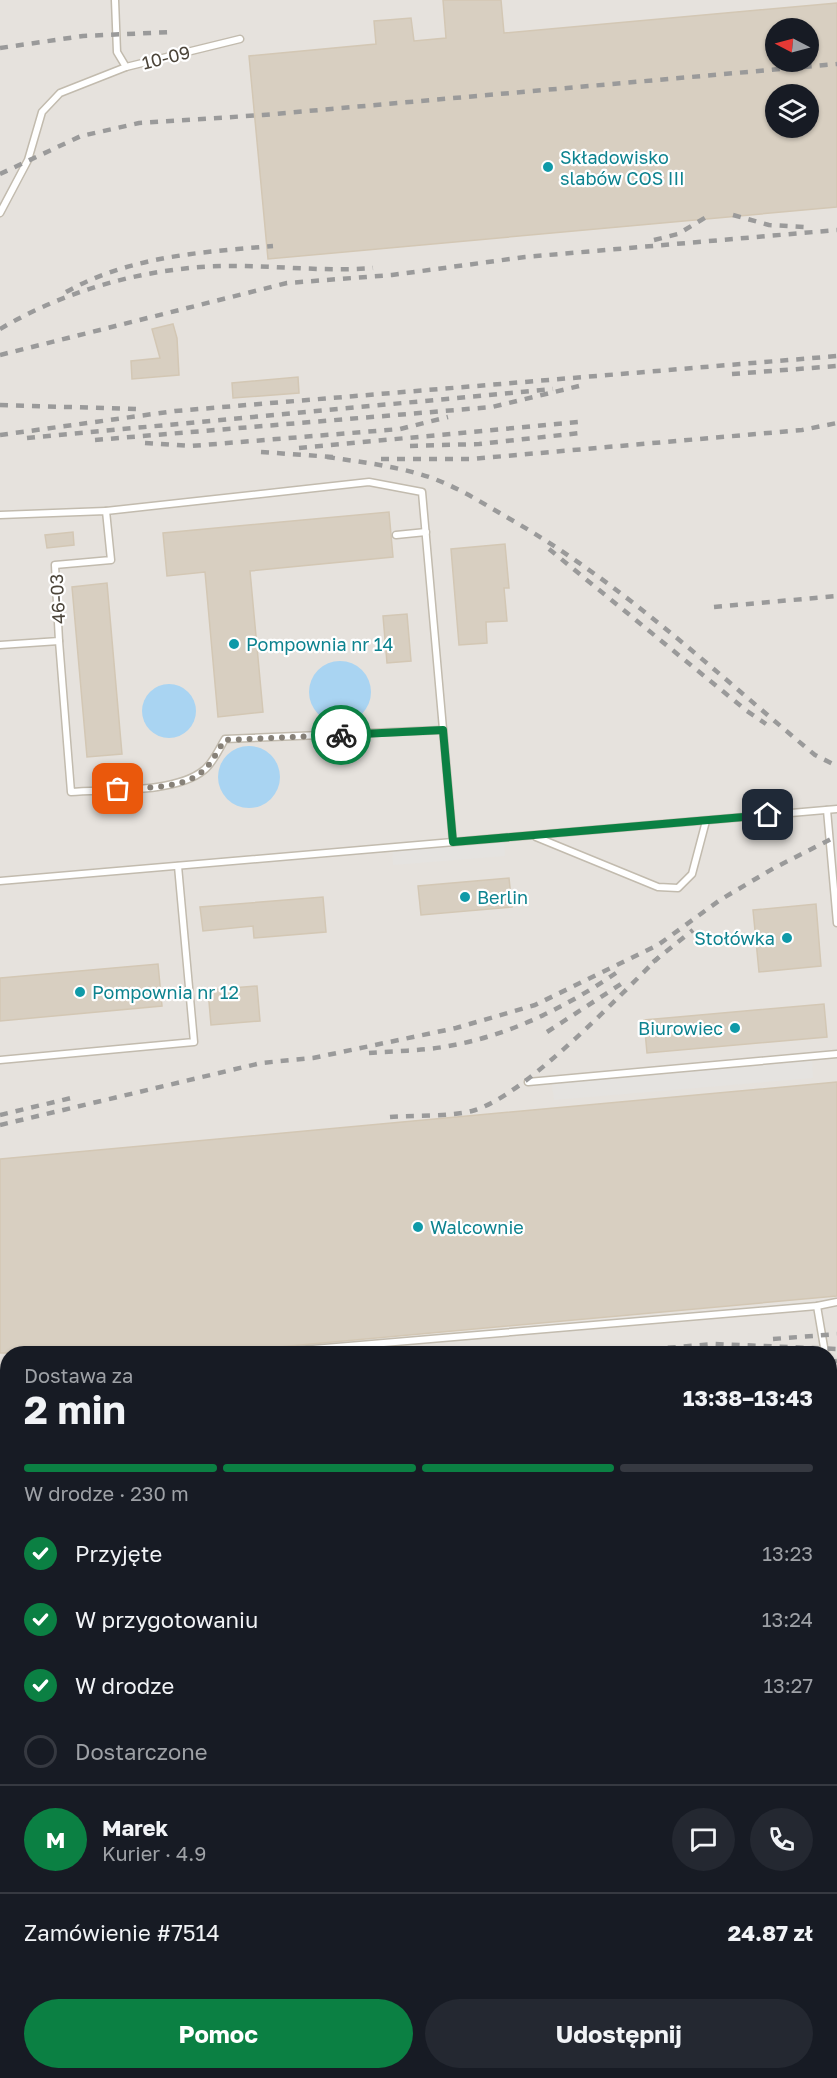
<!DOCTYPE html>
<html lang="pl">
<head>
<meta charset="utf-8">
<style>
  :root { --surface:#171b24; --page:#242831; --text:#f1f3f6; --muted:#9ea1a6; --line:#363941; --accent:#0b8043 }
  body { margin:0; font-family:"Golos Text",sans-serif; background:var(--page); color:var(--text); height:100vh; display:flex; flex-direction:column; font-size:22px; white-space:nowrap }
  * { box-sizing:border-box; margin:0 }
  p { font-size:20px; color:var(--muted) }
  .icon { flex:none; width:33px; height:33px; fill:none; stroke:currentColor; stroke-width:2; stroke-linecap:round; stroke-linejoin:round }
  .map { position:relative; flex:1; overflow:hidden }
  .panel { position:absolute; left:0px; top:1346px; width:837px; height:734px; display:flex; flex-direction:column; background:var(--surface); border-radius:24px 24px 0 0; box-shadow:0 2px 4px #0004 }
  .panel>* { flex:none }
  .needle { width:39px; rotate:276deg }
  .buttons { position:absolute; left:765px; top:18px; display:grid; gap:12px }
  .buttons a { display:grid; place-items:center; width:54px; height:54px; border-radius:50%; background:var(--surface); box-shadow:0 2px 4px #0004; font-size:30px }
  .pin { position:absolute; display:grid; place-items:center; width:51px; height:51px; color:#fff; margin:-26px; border-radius:12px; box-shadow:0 3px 9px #0006 }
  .courier { position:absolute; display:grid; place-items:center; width:60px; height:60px; margin:-30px; border:4px solid #0b8043; border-radius:50%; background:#fff; color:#222; box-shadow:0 2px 8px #0007 }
  .summary em { font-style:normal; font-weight:700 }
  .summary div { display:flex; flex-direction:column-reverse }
  .summary { display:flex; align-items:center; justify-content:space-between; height:102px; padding:0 24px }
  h1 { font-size:39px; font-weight:700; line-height:45px }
  .bar { display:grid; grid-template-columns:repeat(4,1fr); gap:9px 6px; align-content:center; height:72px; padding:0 24px }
  .bar i { height:8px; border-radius:4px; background:var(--line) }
  .bar .current { background:var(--accent) }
  .bar p { grid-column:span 4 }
  .line { display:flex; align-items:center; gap:15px; padding:0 24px; border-top:2px solid var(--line) }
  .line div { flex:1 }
  .round { display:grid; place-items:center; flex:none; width:63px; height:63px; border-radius:32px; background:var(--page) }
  ol { padding:0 24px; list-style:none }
  li { display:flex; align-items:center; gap:18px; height:66px }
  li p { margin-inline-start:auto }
  li .icon { padding:6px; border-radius:50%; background:var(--accent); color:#fff; stroke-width:4 }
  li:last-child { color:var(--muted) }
  li i { width:33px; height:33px; border:3px solid var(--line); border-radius:50% }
  .primary-button { display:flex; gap:12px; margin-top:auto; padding:12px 24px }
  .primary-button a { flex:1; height:69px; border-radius:36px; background:var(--accent); color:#fff; font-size:24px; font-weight:700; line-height:69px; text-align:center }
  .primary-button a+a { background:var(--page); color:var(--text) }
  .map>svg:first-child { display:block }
  .industrial { fill:#e6e2dd; fill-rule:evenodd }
  .green { fill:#d2eab5 }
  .parking { fill:#e5e3e0 }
  .water { fill:#a9d4f2 }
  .building { fill:#d8cfc1; stroke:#d3c7b4; stroke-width:1.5; fill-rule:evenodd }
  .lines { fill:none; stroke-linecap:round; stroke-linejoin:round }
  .service-casing { stroke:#c2bbae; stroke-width:9 }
  .service { stroke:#fff; stroke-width:6 }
  .rail { stroke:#9a9a9a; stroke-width:4.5; stroke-dasharray:8 8; stroke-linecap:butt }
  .done { stroke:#878178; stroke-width:6; stroke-dasharray:0 10.8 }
  .route { stroke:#0b8043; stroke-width:8 }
  .culture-dot { fill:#0f9aa8; stroke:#fff; stroke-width:2 }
  .labels { text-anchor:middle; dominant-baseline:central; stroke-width:4.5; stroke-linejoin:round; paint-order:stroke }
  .street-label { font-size:18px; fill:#4b4439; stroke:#fff }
  .culture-label { font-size:18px; fill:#0d838f; stroke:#fff; text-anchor:start }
</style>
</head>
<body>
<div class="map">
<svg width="837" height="2078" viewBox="0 0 837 2078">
  <rect width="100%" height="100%" fill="#f6f3ec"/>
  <path class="industrial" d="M0 0H837V2078H0ZM776 28H808V62H776ZM776 94H808V128H776ZM8 1353H830V2072H8Z"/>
  <g class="green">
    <path d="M830 1428H837V1672L830 1628Z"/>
    <path d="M125 2072H379L380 2078H126Z"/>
  </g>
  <g class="parking">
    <path d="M504 838 505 856 393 865 392 848Z"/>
    <path d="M812 1056 813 1078 554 1100 551 1079Z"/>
  </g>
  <g class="water">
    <circle cx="340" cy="692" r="31"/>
    <circle cx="169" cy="711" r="27"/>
    <circle cx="249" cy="777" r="31"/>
  </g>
  <g class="building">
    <path d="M443 0H501L504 33 837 3V207L268 259 249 56 376 44 374 21 387 20 411 18 414 41 446 38ZM776 28H808V62H776ZM776 94H808V128H776Z"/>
    <path d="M173 324 177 338 179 375 132 379 131 361 160 358 152 329Z"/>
    <path d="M298 377 299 393 233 398 232 383Z"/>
    <path d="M389 512 393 557 250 571 263 712 218 717 205 572 167 576 163 533Z"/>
    <path d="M73 532 74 545 47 548 45 535Z"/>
    <path d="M505 544 509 588H504L507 621 486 622 487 643 459 645 451 549Z"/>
    <path d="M107 583 122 754 87 757 72 587Z"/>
    <path d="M407 614 411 661 387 663 383 616Z"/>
    <path d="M509 878 512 907 421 915 418 886Z"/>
    <path d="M323 897 326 932 254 938 253 926 203 931 200 907Z"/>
    <path d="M816 904 821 966 759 972 753 910Z"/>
    <path d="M158 964 162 1006 0 1021V978Z"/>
    <path d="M257 986 260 1021 211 1025 208 990Z"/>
    <path d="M824 1004 827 1037 647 1053 644 1020Z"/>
    <path d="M837 1082V1296L212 1353H0V1159Z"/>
  </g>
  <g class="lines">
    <g class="service-casing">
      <g id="service">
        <path d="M115 0 117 52 126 67 240 39"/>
        <path d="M0 213 28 160 42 112 60 93 126 67"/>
        <path d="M106 511 369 482 422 492 453 842"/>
        <path d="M0 515 106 511 111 560 55 565 59 641 0 645"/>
        <path d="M396 535 426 532"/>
        <path d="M59 641 71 792C108 789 175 794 204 770 213 763 219 749 225 739L443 730"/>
        <path d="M827 810 837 923"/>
        <path d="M536 837 658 887 678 888 692 874 706 821"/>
        <path d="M0 881 837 809"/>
        <path d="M0 1060 194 1042 178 866"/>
        <path d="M528 1082 837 1054"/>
        <path d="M817 1306 825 1353"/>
        <path d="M266 1353 817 1306 837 1302"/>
        <path d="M830 1379 836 1403"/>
        <path d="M0 1417 8 1408"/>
        <path d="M830 1725H837"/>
        <path d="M0 1955H8"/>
        <path d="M113 2072V2078"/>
      </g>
    </g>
    <use href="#service" class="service"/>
    <g class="rail">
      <path d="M0 48 83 36 171 32"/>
      <path d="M0 174 81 136 139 123 263 115 837 64"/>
      <path d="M733 215 769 225 804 227"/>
      <path d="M654 240 678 234 708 216"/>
      <path d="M66 292C130 256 202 252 273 246"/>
      <path d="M0 329C66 290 145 268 222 266 272 265 322 272 373 268"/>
      <path d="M0 355 287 283 392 275 525 257 837 230"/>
      <path d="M732 374 837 366"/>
      <path d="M0 405 136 409"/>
      <path d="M0 435 175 411 837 356"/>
      <path d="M27 438 553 389"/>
      <path d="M95 440 492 407 579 386"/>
      <path d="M145 443 191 446 400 429 448 417"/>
      <path d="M410 446 479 444 580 433"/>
      <path d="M299 448 579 422"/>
      <path d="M261 452 333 457"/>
      <path d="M327 457C361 462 396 466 429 477 458 487 484 504 510 519 622 583 716 673 815 755L837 766"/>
      <path d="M381 459H471L802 430 837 423"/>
      <path d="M549 549 747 711 766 724"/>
      <path d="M714 607 837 596"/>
      <path d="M653 962 693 930"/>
      <path d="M547 1032 624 982"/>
      <path d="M369 1053C393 1051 419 1051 443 1047 506 1037 563 1009 616 973"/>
      <path d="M0 1115 71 1098"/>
      <path d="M390 1117C414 1115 448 1117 472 1111 524 1097 618 997 659 957"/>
      <path d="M0 1125 261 1063 313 1058 456 1028 535 1005 658 945 720 900 774 868 837 836"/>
      <path d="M773 1339 837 1334"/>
      <path d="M604 1353 714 1344 837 1349"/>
      <path d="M830 1362 837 1361"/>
      <path d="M830 1371H837"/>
      <path d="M830 1381 837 1380"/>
      <path d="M0 1922H8"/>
    </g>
  </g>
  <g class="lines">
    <path class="done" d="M118 789C146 787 187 790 207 767 214 759 219 748 225 740L341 735"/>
    <path class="route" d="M341 735 443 730 453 842 768 815"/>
  </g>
  <g class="culture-dot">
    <circle cx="548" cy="167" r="6"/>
    <circle cx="234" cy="644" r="6"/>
    <circle cx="465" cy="897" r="6"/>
    <circle cx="787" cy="938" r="6"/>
    <circle cx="80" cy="992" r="6"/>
    <circle cx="735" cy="1028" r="6"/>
    <circle cx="418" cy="1227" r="6"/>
  </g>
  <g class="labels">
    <g class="street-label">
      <text transform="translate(166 57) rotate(-14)">10-09</text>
      <text transform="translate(57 599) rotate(-93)">46-03</text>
    </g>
    <g class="culture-label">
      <text x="560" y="157">Składowisko<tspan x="560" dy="21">slabów COS III</tspan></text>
      <text x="246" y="644">Pompownia nr 14</text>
      <text x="477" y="897">Berlin</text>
      <text x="775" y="938" text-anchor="end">Stołówka</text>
      <text x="92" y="992">Pompownia nr 12</text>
      <text x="723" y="1028" text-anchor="end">Biurowiec</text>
      <text x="430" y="1227">Walcownie</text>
    </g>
  </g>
</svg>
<div class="buttons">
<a><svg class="needle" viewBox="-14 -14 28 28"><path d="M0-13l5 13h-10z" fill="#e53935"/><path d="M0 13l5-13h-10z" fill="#9ea1a6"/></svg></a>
<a><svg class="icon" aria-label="layers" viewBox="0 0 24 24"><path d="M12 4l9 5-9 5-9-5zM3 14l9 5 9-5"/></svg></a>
</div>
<div class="pin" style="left:118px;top:789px;background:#ea580c"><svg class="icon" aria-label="bag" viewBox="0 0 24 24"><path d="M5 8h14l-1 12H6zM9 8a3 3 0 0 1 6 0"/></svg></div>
<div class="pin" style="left:768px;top:815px;background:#1f2937"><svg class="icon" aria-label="home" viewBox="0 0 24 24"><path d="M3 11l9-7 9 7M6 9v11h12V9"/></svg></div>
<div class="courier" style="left:341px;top:735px"><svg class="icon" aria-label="bike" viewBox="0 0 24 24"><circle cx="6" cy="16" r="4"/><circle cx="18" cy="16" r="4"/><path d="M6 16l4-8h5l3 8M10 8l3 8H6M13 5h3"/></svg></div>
<section class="panel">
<div class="summary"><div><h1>2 min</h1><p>Dostawa za</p></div><em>13:38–13:43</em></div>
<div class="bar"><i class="current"></i><i class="current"></i><i class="current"></i><i></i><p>W drodze · 230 m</p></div>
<ol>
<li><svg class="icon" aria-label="check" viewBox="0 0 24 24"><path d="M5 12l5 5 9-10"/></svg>Przyjęte<p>13:23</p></li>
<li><svg class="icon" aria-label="check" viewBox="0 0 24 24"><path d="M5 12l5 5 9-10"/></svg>W przygotowaniu<p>13:24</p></li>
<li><svg class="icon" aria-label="check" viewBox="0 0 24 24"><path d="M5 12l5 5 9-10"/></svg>W drodze<p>13:27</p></li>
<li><i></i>Dostarczone</li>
</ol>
<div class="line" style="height:108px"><b class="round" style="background:var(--accent);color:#fff">M</b><div><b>Marek</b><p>Kurier · 4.9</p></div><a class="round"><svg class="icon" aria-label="chat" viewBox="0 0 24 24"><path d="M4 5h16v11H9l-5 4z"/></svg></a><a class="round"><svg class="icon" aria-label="phone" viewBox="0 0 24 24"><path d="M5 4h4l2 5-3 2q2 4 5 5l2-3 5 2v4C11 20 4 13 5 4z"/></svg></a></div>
<div class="line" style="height:78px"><div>Zamówienie #7514</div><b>24.87 zł</b></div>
<div class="primary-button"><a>Pomoc</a><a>Udostępnij</a></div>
</section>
</div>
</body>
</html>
